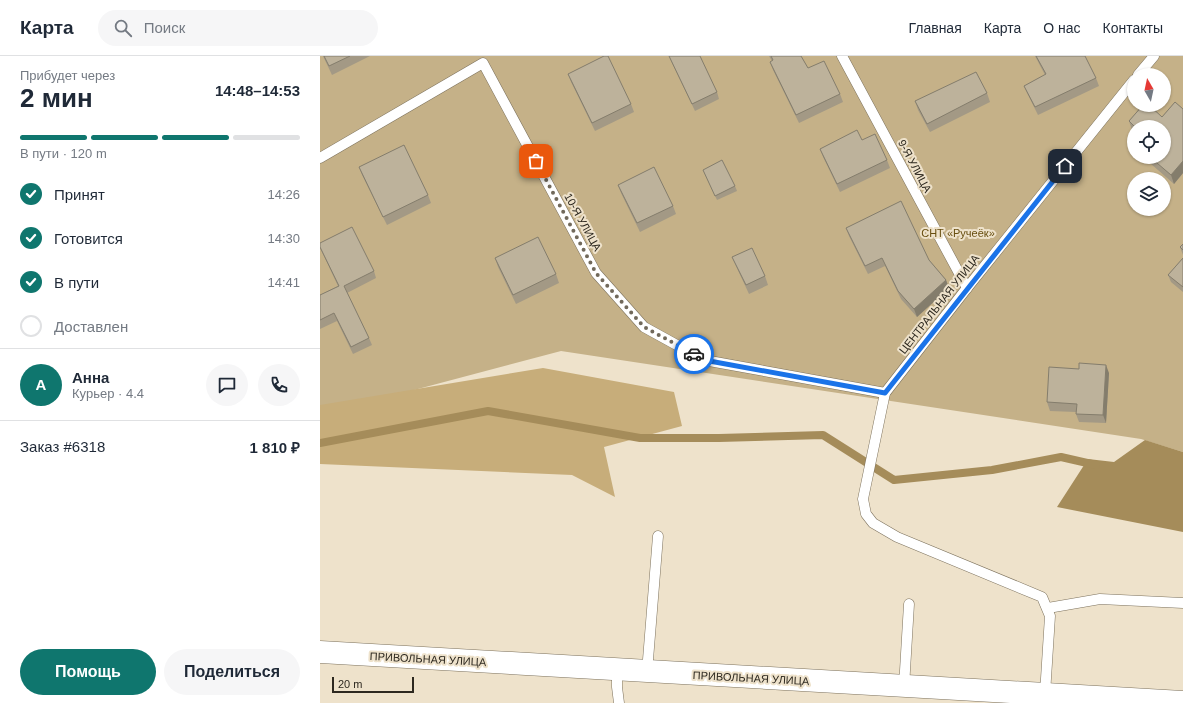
<!DOCTYPE html>
<html lang="ru">
<head>
<meta charset="utf-8">
<style>
  :root { --surface:#fff; --page:#f6f6f7; --text:#1f2937; --muted:#747a83; --line:#e0e1e3; --accent:#0f766e }
  body { margin:0; font-family:Helvetica,sans-serif; background:var(--page); color:var(--text); height:100vh; display:flex; flex-direction:column; font-size:15px; white-space:nowrap }
  * { box-sizing:border-box; margin:0 }
  p { font-size:13px; color:var(--muted) }
  .icon { flex:none; width:22px; height:22px; fill:none; stroke:currentColor; stroke-width:2; stroke-linecap:round; stroke-linejoin:round }
  .map { position:relative; flex:1; overflow:hidden }
  .panel { display:flex; flex-direction:column; background:var(--surface); width:320px }
  .panel>* { flex:none }
  .needle { width:26px; rotate:351deg }
  .tools { position:absolute; left:807px; top:12px; display:grid; gap:8px }
  .tools a { display:grid; place-items:center; width:44px; height:44px; border-radius:50%; background:var(--surface); box-shadow:0 1px 3px #0004; font-size:20px }
  .scale { position:absolute; left:12px; bottom:10px; width:82px; box-sizing:border-box; padding-left:4px; border:2px solid #2d281f; border-top:0; font-size:11px; line-height:14px; white-space:nowrap; color:#2d281f; -webkit-text-stroke:3px #eee2cb; paint-order:stroke }
  .pin { position:absolute; display:grid; place-items:center; width:34px; height:34px; color:#fff; margin:-17px; border-radius:8px; box-shadow:0 2px 6px #0006 }
  .courier { position:absolute; display:grid; place-items:center; width:40px; height:40px; margin:-20px; border:3px solid #1a73e8; border-radius:50%; background:#fff; color:#222; box-shadow:0 1px 5px #0007 }
  .head em { font-style:normal; font-weight:600 }
  .head div { display:flex; flex-direction:column-reverse }
  .head { display:flex; align-items:center; justify-content:space-between; height:68px; padding:0 20px }
  h1 { font-size:26px; font-weight:600; line-height:30px }
  .bar { display:grid; grid-template-columns:repeat(4,1fr); gap:6px 4px; align-content:center; height:48px; padding:0 20px }
  .bar i { height:5px; border-radius:3px; background:var(--line) }
  .bar .selected { background:var(--accent) }
  .bar p { grid-column:span 4 }
  .line { display:flex; align-items:center; gap:10px; padding:0 20px; border-top:1px solid var(--line) }
  .line div { flex:1 }
  .round { display:grid; place-items:center; flex:none; width:42px; height:42px; border-radius:21px; background:var(--page) }
  ol { padding:0 20px; list-style:none }
  li { display:flex; align-items:center; gap:12px; height:44px }
  li p { margin-inline-start:auto }
  li .icon { padding:4px; border-radius:50%; background:var(--accent); color:#fff; stroke-width:4 }
  li:last-child { color:var(--muted) }
  li i { width:22px; height:22px; border:2px solid var(--line); border-radius:50% }
  .cta { display:flex; gap:8px; margin-top:auto; padding:8px 20px }
  .cta a { flex:1; height:46px; border-radius:24px; background:var(--accent); color:#fff; font-size:16px; font-weight:600; line-height:46px; text-align:center }
  .cta a+a { background:var(--page); color:var(--text) }
  header { display:flex; align-items:center; gap:24px; box-sizing:border-box; height:56px; padding:0 20px; background:var(--surface); border-bottom:1px solid var(--line) }
  header strong { font-size:19px }
  nav { display:flex; gap:22px; margin-inline-start:auto; font-size:14px }
  .search { width:280px; height:36px; background:var(--page); display:flex; align-items:center; gap:10px; box-sizing:border-box; padding:0 14px; border-radius:22px; color:var(--muted); font-size:15px }
  main { display:flex; flex:1; min-height:0 }
  .map>svg:first-child { display:block }
  .green { fill:#c5b188; fill-rule:evenodd }
  .forest { fill:#c7ad7a }
  .water { fill:#a58c5a }
  .lines { fill:none; stroke-linecap:round; stroke-linejoin:round }
  .stream { stroke:#a58c5a; stroke-width:8 }
  .lane-casing { stroke:#7d725d; stroke-width:11 }
  .secondary-casing { stroke:#7d725d; stroke-width:23 }
  .lane { stroke:#fff; stroke-width:10 }
  .secondary { stroke:#fff; stroke-width:22 }
  .wall { fill:#a39985 }
  .shaded-wall { fill:#847d6c }
  .building { fill:#bdb29b; stroke:#847d6c }
  .done { stroke:#71695b; stroke-width:4; stroke-dasharray:0 7.2 }
  .route { stroke:#1a73e8; stroke-width:5 }
  .labels { text-anchor:middle; dominant-baseline:central; stroke-width:4; stroke-linejoin:round; paint-order:stroke }
  .street-label { font-size:11px; fill:#2d281f; stroke:#eee2cb }
  .park-label { font-size:11px; fill:#684e0f; stroke:#eee2cb }
</style>
</head>
<body>
<header>
<strong>Карта</strong>
<div class="search"><svg class="icon" aria-label="search" viewBox="0 0 24 24"><circle cx="10" cy="10" r="6"/><path d="M15 15l6 6"/></svg>Поиск</div>
<nav><a>Главная</a><a>Карта</a><a>О нас</a><a>Контакты</a></nav>
</header>
<main>
<section class="panel">
<div class="head"><div><h1>2 мин</h1><p>Прибудет через</p></div><em>14:48–14:53</em></div>
<div class="bar"><i class="selected"></i><i class="selected"></i><i class="selected"></i><i></i><p>В пути · 120 m</p></div>
<ol>
<li><svg class="icon" aria-label="check" viewBox="0 0 24 24"><path d="M5 12l5 5 9-10"/></svg>Принят<p>14:26</p></li>
<li><svg class="icon" aria-label="check" viewBox="0 0 24 24"><path d="M5 12l5 5 9-10"/></svg>Готовится<p>14:30</p></li>
<li><svg class="icon" aria-label="check" viewBox="0 0 24 24"><path d="M5 12l5 5 9-10"/></svg>В пути<p>14:41</p></li>
<li><i></i>Доставлен</li>
</ol>
<div class="line" style="height:72px"><b class="round" style="background:var(--accent);color:#fff">А</b><div><b>Анна</b><p>Курьер · 4.4</p></div><a class="round"><svg class="icon" aria-label="chat" viewBox="0 0 24 24"><path d="M4 5h16v11H9l-5 4z"/></svg></a><a class="round"><svg class="icon" aria-label="phone" viewBox="0 0 24 24"><path d="M5 4h4l2 5-3 2q2 4 5 5l2-3 5 2v4C11 20 4 13 5 4z"/></svg></a></div>
<div class="line" style="height:52px"><div>Заказ #6318</div><b>1 810 ₽</b></div>
<div class="cta"><a>Помощь</a><a>Поделиться</a></div>
</section>
<div class="map">
<svg width="863" height="647" viewBox="0 0 863 647">
  <rect width="100%" height="100%" fill="#eee2cb"/>
  <path class="green" d="M0 0H863V396L821 383 241 295 0 359ZM814 19H844V49H814ZM814 71H844V101H814ZM814 123H844V153H814Z"/>
  <path class="forest" d="M223 312 354 336 362 370 284 391 295 441 252 419 0 408V349Z"/>
  <path class="water" d="M825 384 863 396V476L737 451 768 403 794 406Z"/>
  <g class="lines">
    <path class="stream" d="M0 387 168 355 320 382H399L503 379 574 424 672 414 741 401 776 409"/>
    <g class="lane-casing">
      <g id="lane">
        <path d="M522 0 647 232"/>
        <path d="M818 19 834 0"/>
        <path d="M0 102 163 7 276 217 324 271 384 304 565 337"/>
        <path d="M728 552 780 543 863 547"/>
        <path d="M297 614V631L299 647"/>
        <path d="M327 616 338 480"/>
        <path d="M584 631 589 548"/>
        <path d="M725 638 730 560 722 541 577 481 553 467 546 458 543 443 565 337 647 232 814 24"/>
      </g>
    </g>
    <g class="secondary-casing">
      <path id="secondary" d="M0 596 863 646"/>
    </g>
    <use href="#lane" class="lane"/>
    <use href="#secondary" class="secondary"/>
  </g>
  <g class="wall">
    <path d="M3 0H50L12 19Z"/>
    <path d="M349 0 397 36 399 43 375 55 352 7Z"/>
    <path d="M449 0H481L488 12 520 38 523 46 479 67 453 14 450 6 452 5Z"/>
    <path d="M715 0H765L776 22 779 30 718 59 707 37 704 30 725 19Z"/>
    <path d="M248 18 311 48 314 56 275 75 251 26Z"/>
    <path d="M667 37 670 46 610 76 598 54 595 45Z"/>
    <path d="M855 46 863 53V117L854 128 823 101H844V71H814V76L812 74 809 65 823 49H829L842 61Z"/>
    <path d="M542 84 567 104 570 112 520 136 503 101 500 93Z"/>
    <path d="M39 111 108 139 111 147 67 169 42 119Z"/>
    <path d="M383 114 415 130 417 135 397 144Z"/>
    <path d="M298 129 353 150 356 158 320 176 301 137Z"/>
    <path d="M526 172 609 204 626 224 629 232 597 261 581 243 565 210 548 218 529 180Z"/>
    <path d="M0 187 54 215 56 222 27 237 49 282 52 289 33 298 17 265 0 273V239L18 230 1 194 0 192Z"/>
    <path d="M863 188V199L860 191Z"/>
    <path d="M412 201 445 220 448 229 429 238 416 210Z"/>
    <path d="M175 202 236 218 239 227 196 248 178 211Z"/>
    <path d="M863 202V236L851 226 848 219Z"/>
    <path d="M759 313 789 317 786 367 759 366 756 358V356L730 355 727 346Z"/>
  </g>
  <g class="shaded-wall">
    <path d="M863 105V117L854 128 851 119Z"/>
    <path d="M626 224 629 232 597 261 594 253Z"/>
    <path d="M786 309 789 317 786 367 783 359Z"/>
  </g>
  <g class="building">
    <path d="M4 0H30L9 10Z"/>
    <path d="M284 0H288L311 48 272 67 248 18Z"/>
    <path d="M349 0H380L397 36 372 48Z"/>
    <path d="M451 0H481L488 12 504 5 520 38 476 59 450 6 453 4Z"/>
    <path d="M716 0H765L776 22 715 51 704 30 726 18Z"/>
    <path d="M656 16 667 37 607 68 595 45Z"/>
    <path d="M855 46 863 53V105L851 119 830 101H844V71H815L809 65 823 49H829L842 61Z"/>
    <path d="M537 74 542 84 555 78 567 104 517 128 500 93Z"/>
    <path d="M84 89 108 139 63 161 39 111Z"/>
    <path d="M402 104 415 130 395 140 383 114Z"/>
    <path d="M334 111 353 150 317 167 298 129Z"/>
    <path d="M581 145 609 204 626 224 594 253 578 235 562 202 545 210 526 172Z"/>
    <path d="M32 171 54 215 24 230 49 282 31 291 14 257 0 264V239L19 230 0 191V187Z"/>
    <path d="M218 181 236 218 193 239 175 202Z"/>
    <path d="M863 188V194L860 191Z"/>
    <path d="M432 192 445 220 426 229 412 201Z"/>
    <path d="M863 202V231L848 219Z"/>
    <path d="M759 307 786 309 783 359 756 358 757 348 727 346 729 311 759 313Z"/>
  </g>
  <g class="lines">
    <path class="done" d="M216 105 276 217 324 271 374 298"/>
    <path class="route" d="M374 298 384 304 565 337 745 110"/>
  </g>
  <g class="labels">
    <g class="street-label">
      <text transform="translate(595 110) rotate(62)">9-Я УЛИЦА</text>
      <text transform="translate(263 166) rotate(61)">10-Я УЛИЦА</text>
      <text transform="translate(619 248) rotate(-52)">ЦЕНТРАЛЬНАЯ УЛИЦА</text>
      <text transform="translate(108 603) rotate(3)">ПРИВОЛЬНАЯ УЛИЦА</text>
      <text transform="translate(431 622) rotate(3)">ПРИВОЛЬНАЯ УЛИЦА</text>
    </g>
    <g class="park-label">
      <text x="638" y="177">СНТ «Ручеёк»</text>
    </g>
  </g>
</svg>
<div class="tools">
<a><svg class="needle" viewBox="-14 -14 28 28"><path d="M0-13l5 13h-10z" fill="#e53935"/><path d="M0 13l5-13h-10z" fill="#747a83"/></svg></a>
<a><svg class="icon" aria-label="locate" viewBox="0 0 24 24"><circle cx="12" cy="12" r="6"/><path d="M12 2v4M12 18v4M2 12h4M18 12h4"/></svg></a>
<a><svg class="icon" aria-label="layers" viewBox="0 0 24 24"><path d="M12 4l9 5-9 5-9-5zM3 14l9 5 9-5"/></svg></a>
</div>
<div class="scale">20 m</div>
<div class="pin" style="left:216px;top:105px;background:#ea580c"><svg class="icon" aria-label="bag" viewBox="0 0 24 24"><path d="M5 8h14l-1 12H6zM9 8a3 3 0 0 1 6 0"/></svg></div>
<div class="pin" style="left:745px;top:110px;background:#1f2937"><svg class="icon" aria-label="home" viewBox="0 0 24 24"><path d="M3 11l9-7 9 7M6 9v11h12V9"/></svg></div>
<div class="courier" style="left:374px;top:298px"><svg class="icon" aria-label="car" viewBox="0 0 24 24"><path d="M5 17H2v-5l4-1 3-4h7l3 4 3 1v5h-3M9 17h6M6 11h13"/><circle cx="7" cy="17" r="2"/><circle cx="17" cy="17" r="2"/></svg></div>
</div>
</main>
</body>
</html>
